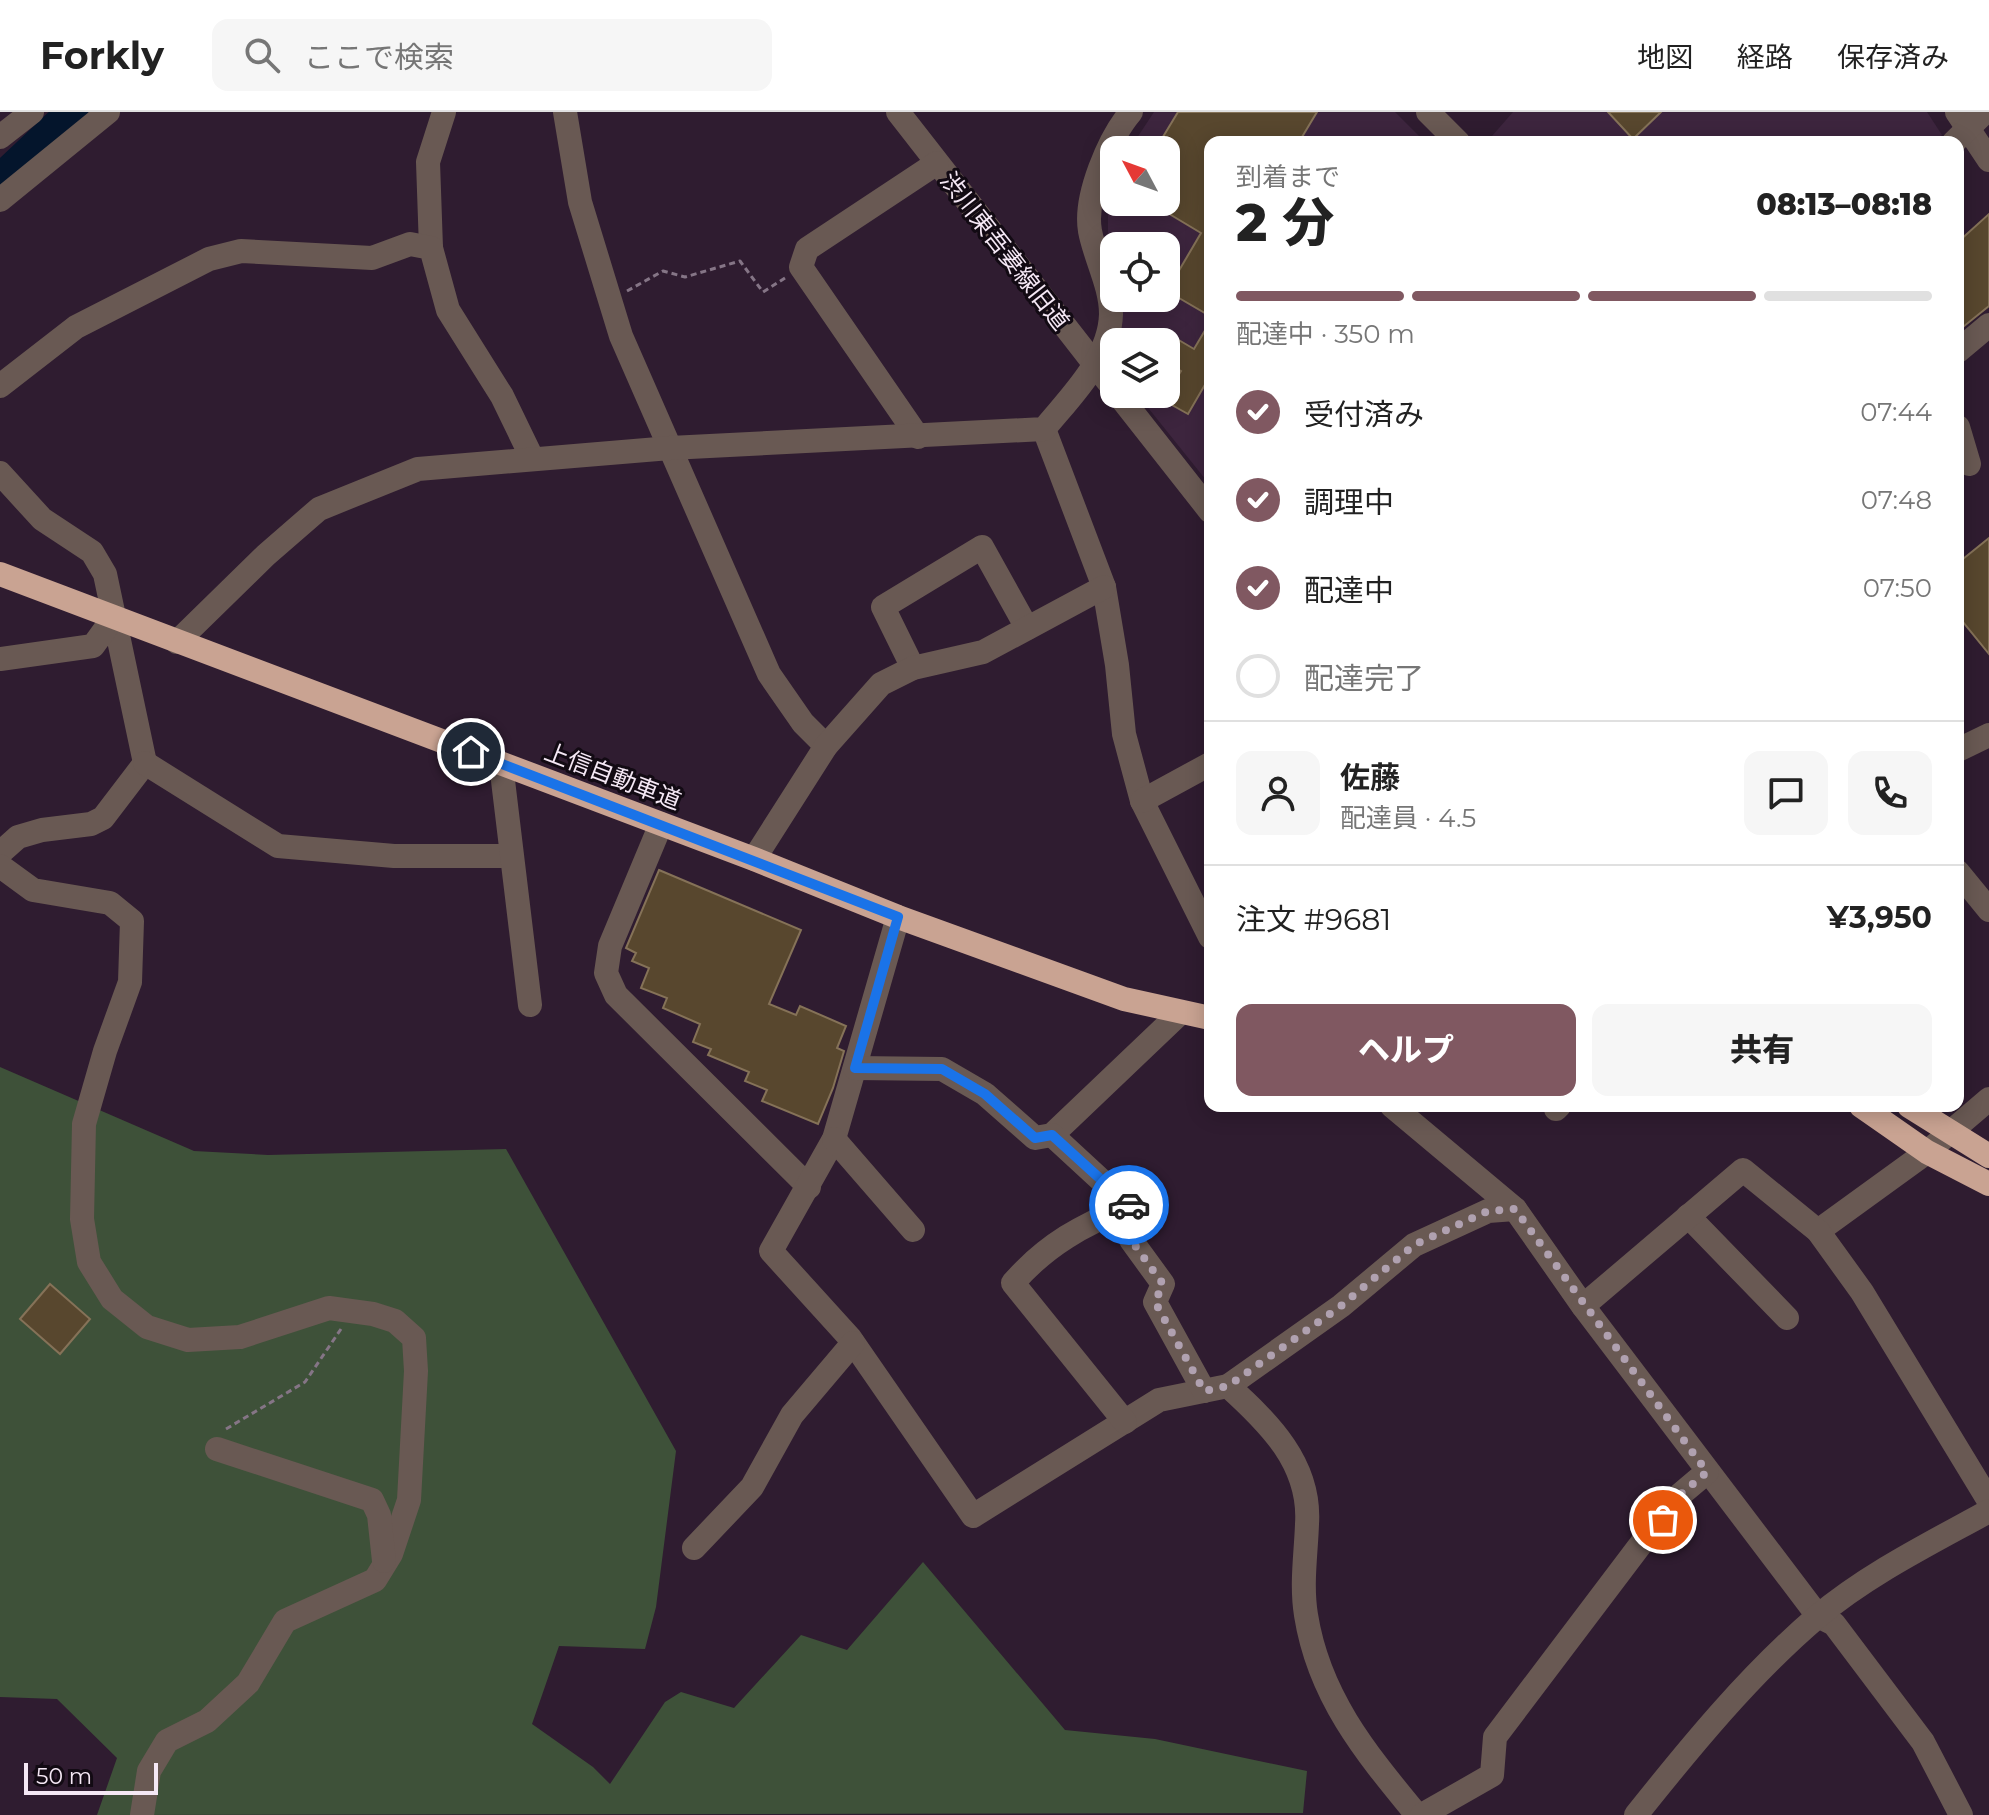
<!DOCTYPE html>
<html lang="ja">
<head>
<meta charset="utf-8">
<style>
  :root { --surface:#fff; --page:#f6f6f6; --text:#222; --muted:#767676; --line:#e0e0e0; --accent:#805861 }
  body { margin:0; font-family:Montserrat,"Noto Sans JP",sans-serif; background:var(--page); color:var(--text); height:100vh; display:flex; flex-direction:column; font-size:30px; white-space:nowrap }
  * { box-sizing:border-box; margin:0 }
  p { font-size:26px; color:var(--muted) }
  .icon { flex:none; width:44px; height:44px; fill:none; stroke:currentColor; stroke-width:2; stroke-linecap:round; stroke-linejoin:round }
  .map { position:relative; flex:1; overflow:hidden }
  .side { position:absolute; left:1204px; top:24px; width:760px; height:976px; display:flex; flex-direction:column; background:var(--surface); border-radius:16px; box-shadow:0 4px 20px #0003 }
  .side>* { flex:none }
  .needle { width:52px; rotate:311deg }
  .buttons { position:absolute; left:1100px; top:24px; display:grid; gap:16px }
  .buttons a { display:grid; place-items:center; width:80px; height:80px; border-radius:16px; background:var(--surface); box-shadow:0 4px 20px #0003; font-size:40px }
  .scale { position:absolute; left:24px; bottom:20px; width:134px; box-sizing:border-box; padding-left:8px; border:4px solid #f5e8f5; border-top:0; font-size:22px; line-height:28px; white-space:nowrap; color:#f5e8f5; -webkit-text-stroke:6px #120a13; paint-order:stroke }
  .pin { position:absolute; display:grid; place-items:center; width:68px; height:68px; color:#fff; margin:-34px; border:4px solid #fff; border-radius:50%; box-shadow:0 2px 8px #0007 }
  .courier { position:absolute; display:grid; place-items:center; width:80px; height:80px; margin:-40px; border:6px solid #1a73e8; border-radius:50%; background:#fff; color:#222; box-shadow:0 2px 10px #0007 }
  .summary em { font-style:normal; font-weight:800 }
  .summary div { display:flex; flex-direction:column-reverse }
  .summary { display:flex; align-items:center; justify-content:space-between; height:136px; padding:0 32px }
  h1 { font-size:52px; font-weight:800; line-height:60px }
  .bar { display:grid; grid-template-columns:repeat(4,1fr); gap:12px 8px; align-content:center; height:96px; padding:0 32px }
  .bar i { height:10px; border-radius:6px; background:var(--line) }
  .bar .selected { background:var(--accent) }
  .bar p { grid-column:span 4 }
  .line { display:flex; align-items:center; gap:20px; padding:0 32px; border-top:2px solid var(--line) }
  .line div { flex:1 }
  .round { display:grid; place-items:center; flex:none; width:84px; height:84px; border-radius:16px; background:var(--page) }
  ol { padding:0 32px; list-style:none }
  li { display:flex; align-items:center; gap:24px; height:88px }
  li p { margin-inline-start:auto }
  li .icon { padding:8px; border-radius:50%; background:var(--accent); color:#fff; stroke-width:4 }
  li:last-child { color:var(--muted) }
  li i { width:44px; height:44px; border:4px solid var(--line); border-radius:50% }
  .action { display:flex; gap:16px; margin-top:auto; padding:16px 32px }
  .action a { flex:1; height:92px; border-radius:16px; background:var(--accent); color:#fff; font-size:32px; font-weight:800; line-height:92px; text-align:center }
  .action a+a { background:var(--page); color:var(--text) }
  header { display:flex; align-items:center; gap:48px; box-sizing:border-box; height:112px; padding:0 40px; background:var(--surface); border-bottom:2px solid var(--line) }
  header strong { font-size:38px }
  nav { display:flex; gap:44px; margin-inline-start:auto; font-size:28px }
  .search { width:560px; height:72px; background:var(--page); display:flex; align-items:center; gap:20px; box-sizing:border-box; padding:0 28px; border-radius:16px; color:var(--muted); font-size:30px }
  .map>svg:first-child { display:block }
  .built { fill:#3d253e }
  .green { fill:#3e5139 }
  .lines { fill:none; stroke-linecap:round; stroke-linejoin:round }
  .river { stroke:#04152c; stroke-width:32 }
  .building { fill:#58472e; stroke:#857258; stroke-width:2 }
  .path { stroke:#857586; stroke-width:3; stroke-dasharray:6 4; stroke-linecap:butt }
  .minor { stroke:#695953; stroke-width:24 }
  .highway { stroke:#c9a392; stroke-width:24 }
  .done { stroke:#b0a1b0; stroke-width:8; stroke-dasharray:0 14.4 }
  .route { stroke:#1a73e8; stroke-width:10 }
  .labels { text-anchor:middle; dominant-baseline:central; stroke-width:6; stroke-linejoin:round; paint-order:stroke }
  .street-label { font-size:24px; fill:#f5e8f5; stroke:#120a13 }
</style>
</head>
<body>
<header>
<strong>Forkly</strong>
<div class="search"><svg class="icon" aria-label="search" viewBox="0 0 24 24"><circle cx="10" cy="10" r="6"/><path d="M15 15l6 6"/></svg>ここで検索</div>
<nav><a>地図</a><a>経路</a><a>保存済み</a></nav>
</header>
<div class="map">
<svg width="1989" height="1703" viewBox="0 0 1989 1703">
  <rect width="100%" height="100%" fill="#2f1c30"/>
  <g class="built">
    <path d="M1154 0H1395L1425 30H1210V373L1137 282H1166V230H1118L1124 186H1166V134H1114V160L1108 145V83L1114 70V90H1166V38H1129Z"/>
    <path d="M1513 0H1927L1942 23 1934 30H1498L1492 24Z"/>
  </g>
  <path class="green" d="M0 955 194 1039 268 1043 506 1037 676 1339 656 1495 645 1537 559 1534 532 1612 593 1655 610 1672 665 1590 681 1580 734 1596 801 1523 847 1538 923 1450 1065 1618 1155 1627 1307 1659 1303 1701 97 1703 117 1646 57 1587 0 1585Z"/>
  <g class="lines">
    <path class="river" d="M0 68 72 0"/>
  </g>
  <g class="building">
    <path d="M1178 0H1317L1299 30H1210V204L1167 179 1201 121 1166 100V38H1155Z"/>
    <path d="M1608 0H1661L1633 27Z"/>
    <path d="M1989 102V194L1958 219V130Z"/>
    <path d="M1210 210V264L1188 302 1163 288 1181 259 1166 250V245L1177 227 1194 237Z"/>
    <path d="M1989 426V542L1958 504V451Z"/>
    <path d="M659 758 801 818 769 892 796 903 800 894 846 914 837 936 844 939 833 976 818 1012 762 989 767 978 745 969 749 960 708 943 711 937 693 930 700 912 663 896 667 886 641 876 649 856 632 849 636 841 626 836Z"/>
    <path d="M50 1172 90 1207 60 1242 20 1207Z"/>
  </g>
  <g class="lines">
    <g class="path">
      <path d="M627 179 663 159 685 165 740 149 763 180 785 166"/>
      <path d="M226 1317 305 1270 341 1217"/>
    </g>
    <g class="minor">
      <path d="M565 0 580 90 621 224 769 562 803 611 826 634"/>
      <path d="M898 0 1114 277"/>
      <path d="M1428 0 1458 30"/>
      <path d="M1957 0 1989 48"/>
      <path d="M0 25 32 0"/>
      <path d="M1954 30 1985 0"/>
      <path d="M0 88 108 0"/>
      <path d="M431 136 428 50 444 0"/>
      <path d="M1958 239 1989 213"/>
      <path d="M0 274 76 215 209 147 241 139 372 146 410 132 431 136 448 198 502 284 532 346"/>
      <path d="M1118 282 1210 399"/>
      <path d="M1958 315 1969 352"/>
      <path d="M1044 317 1104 475 1117 553 1124 622 1142 689 1210 825"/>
      <path d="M918 325 801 155 807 137 937 51"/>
      <path d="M0 361 42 407 92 440 105 462 145 651 103 706 91 712 42 718 18 725 0 741"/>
      <path d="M177 530 266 443 319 397 418 357 670 336 1044 317C1070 285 1110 247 1111 202 1111 174 1095 146 1090 119 1084 85 1109 26 1131 0"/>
      <path d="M0 547 93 534 114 505"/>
      <path d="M913 556 883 495 982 435 1027 516"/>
      <path d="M1958 638 1989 623"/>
      <path d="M145 651 278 734 394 744H511"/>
      <path d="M501 652 530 893"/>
      <path d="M1142 689 1210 652"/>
      <path d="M661 712 610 834 606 861 616 883 809 1075"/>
      <path d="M754 747 826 634 881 572 913 556 983 540 1104 475"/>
      <path d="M0 754 33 778 110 791 132 809 130 870 105 939 84 1012 82 1107 89 1150 112 1187 147 1215 188 1228 240 1225 329 1196 373 1202 395 1209 414 1226 416 1259 409 1388 391 1442 375 1468 285 1509 248 1571 207 1609 167 1629 149 1659 142 1703"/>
      <path d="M1958 760 1989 798"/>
      <path d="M898 805 834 1027 771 1139 850 1226 973 1404 1159 1288 1228 1274 1341 1194 1414 1133 1488 1099 1515 1097"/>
      <path d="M855 956 942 957 985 982 1035 1026 1052 1023 1180 901"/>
      <path d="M1392 994 1515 1097 1583 1194 1818 1504 1834 1512 1923 1630 1961 1703"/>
      <path d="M1556 997 1559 994"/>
      <path d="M1052 1023 1129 1094 1131 1128 1163 1172 1155 1190 1204 1279"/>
      <path d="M834 1027 913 1118"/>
      <path d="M1688 1104 1787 1206"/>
      <path d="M1818 1119 1927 1040 1989 987"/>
      <path d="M1583 1194 1743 1058 1818 1119 1862 1180 1989 1389"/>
      <path d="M1228 1274C1269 1311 1311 1352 1307 1412 1306 1442 1301 1472 1306 1503 1319 1585 1366 1641 1417 1703"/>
      <path d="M1125 1310 1013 1171C1047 1132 1083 1113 1129 1094"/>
      <path d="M217 1337 372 1388 379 1403 384 1449"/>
      <path d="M694 1436 752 1375 792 1303 853 1231"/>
      <path d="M1422 1703 1492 1663 1495 1625 1675 1387 1707 1360"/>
      <path d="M1636 1703C1691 1634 1750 1562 1817 1505 1868 1462 1931 1431 1989 1399"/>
    </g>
    <g class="highway">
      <path d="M0 462 754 747 898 805 1124 887 1210 906"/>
      <path d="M1861 994 1927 1040 1989 1072"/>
      <path d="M1909 994 1989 1044"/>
    </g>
  </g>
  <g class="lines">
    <path class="done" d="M1129 1093 1131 1128 1163 1172 1155 1190 1204 1279 1228 1274 1341 1194 1414 1133 1488 1099 1515 1097 1707 1360 1675 1387 1663 1408"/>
    <path class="route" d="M471 640 898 805 855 956 942 957 985 982 1035 1026 1052 1023 1129 1093"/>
  </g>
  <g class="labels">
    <g class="street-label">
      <text transform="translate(1005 139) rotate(52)">渋川東吾妻線旧道</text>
      <text transform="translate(613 664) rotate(21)">上信自動車道</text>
    </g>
  </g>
</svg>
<div class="buttons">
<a><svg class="needle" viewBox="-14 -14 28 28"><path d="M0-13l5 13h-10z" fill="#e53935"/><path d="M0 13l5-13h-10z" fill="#767676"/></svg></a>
<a><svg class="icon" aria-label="locate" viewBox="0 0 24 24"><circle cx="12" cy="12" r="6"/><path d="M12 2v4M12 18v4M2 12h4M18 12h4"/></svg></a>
<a><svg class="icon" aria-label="layers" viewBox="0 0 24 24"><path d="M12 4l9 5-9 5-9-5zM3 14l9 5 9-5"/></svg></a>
</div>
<div class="scale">50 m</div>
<div class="pin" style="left:1663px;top:1408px;background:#ea580c"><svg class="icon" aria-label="bag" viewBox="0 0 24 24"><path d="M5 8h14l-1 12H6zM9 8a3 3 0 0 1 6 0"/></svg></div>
<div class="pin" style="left:471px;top:640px;background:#1f2937"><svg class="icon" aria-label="home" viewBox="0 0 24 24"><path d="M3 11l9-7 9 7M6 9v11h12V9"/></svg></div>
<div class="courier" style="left:1129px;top:1093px"><svg class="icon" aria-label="car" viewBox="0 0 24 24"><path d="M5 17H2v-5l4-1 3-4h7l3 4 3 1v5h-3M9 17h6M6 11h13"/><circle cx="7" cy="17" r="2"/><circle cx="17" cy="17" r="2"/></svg></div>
<section class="side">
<div class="summary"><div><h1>2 分</h1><p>到着まで</p></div><em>08:13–08:18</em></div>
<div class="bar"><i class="selected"></i><i class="selected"></i><i class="selected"></i><i></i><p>配達中 · 350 m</p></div>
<ol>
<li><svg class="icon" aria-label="check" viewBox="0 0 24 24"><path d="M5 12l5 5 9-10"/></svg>受付済み<p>07:44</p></li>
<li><svg class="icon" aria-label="check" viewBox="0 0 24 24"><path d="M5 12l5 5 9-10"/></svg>調理中<p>07:48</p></li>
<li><svg class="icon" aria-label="check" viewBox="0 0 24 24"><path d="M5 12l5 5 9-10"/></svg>配達中<p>07:50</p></li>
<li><i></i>配達完了</li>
</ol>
<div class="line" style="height:144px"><a class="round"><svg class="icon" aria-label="person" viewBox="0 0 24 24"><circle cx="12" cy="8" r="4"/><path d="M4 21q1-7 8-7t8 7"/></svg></a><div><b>佐藤</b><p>配達員 · 4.5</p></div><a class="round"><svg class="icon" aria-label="chat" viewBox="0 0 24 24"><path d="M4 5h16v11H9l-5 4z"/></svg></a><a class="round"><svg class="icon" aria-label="phone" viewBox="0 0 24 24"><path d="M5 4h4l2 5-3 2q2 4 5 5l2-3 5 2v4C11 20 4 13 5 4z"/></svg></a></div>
<div class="line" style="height:104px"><div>注文 #9681</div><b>¥3,950</b></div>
<div class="action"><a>ヘルプ</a><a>共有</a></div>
</section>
</div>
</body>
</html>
